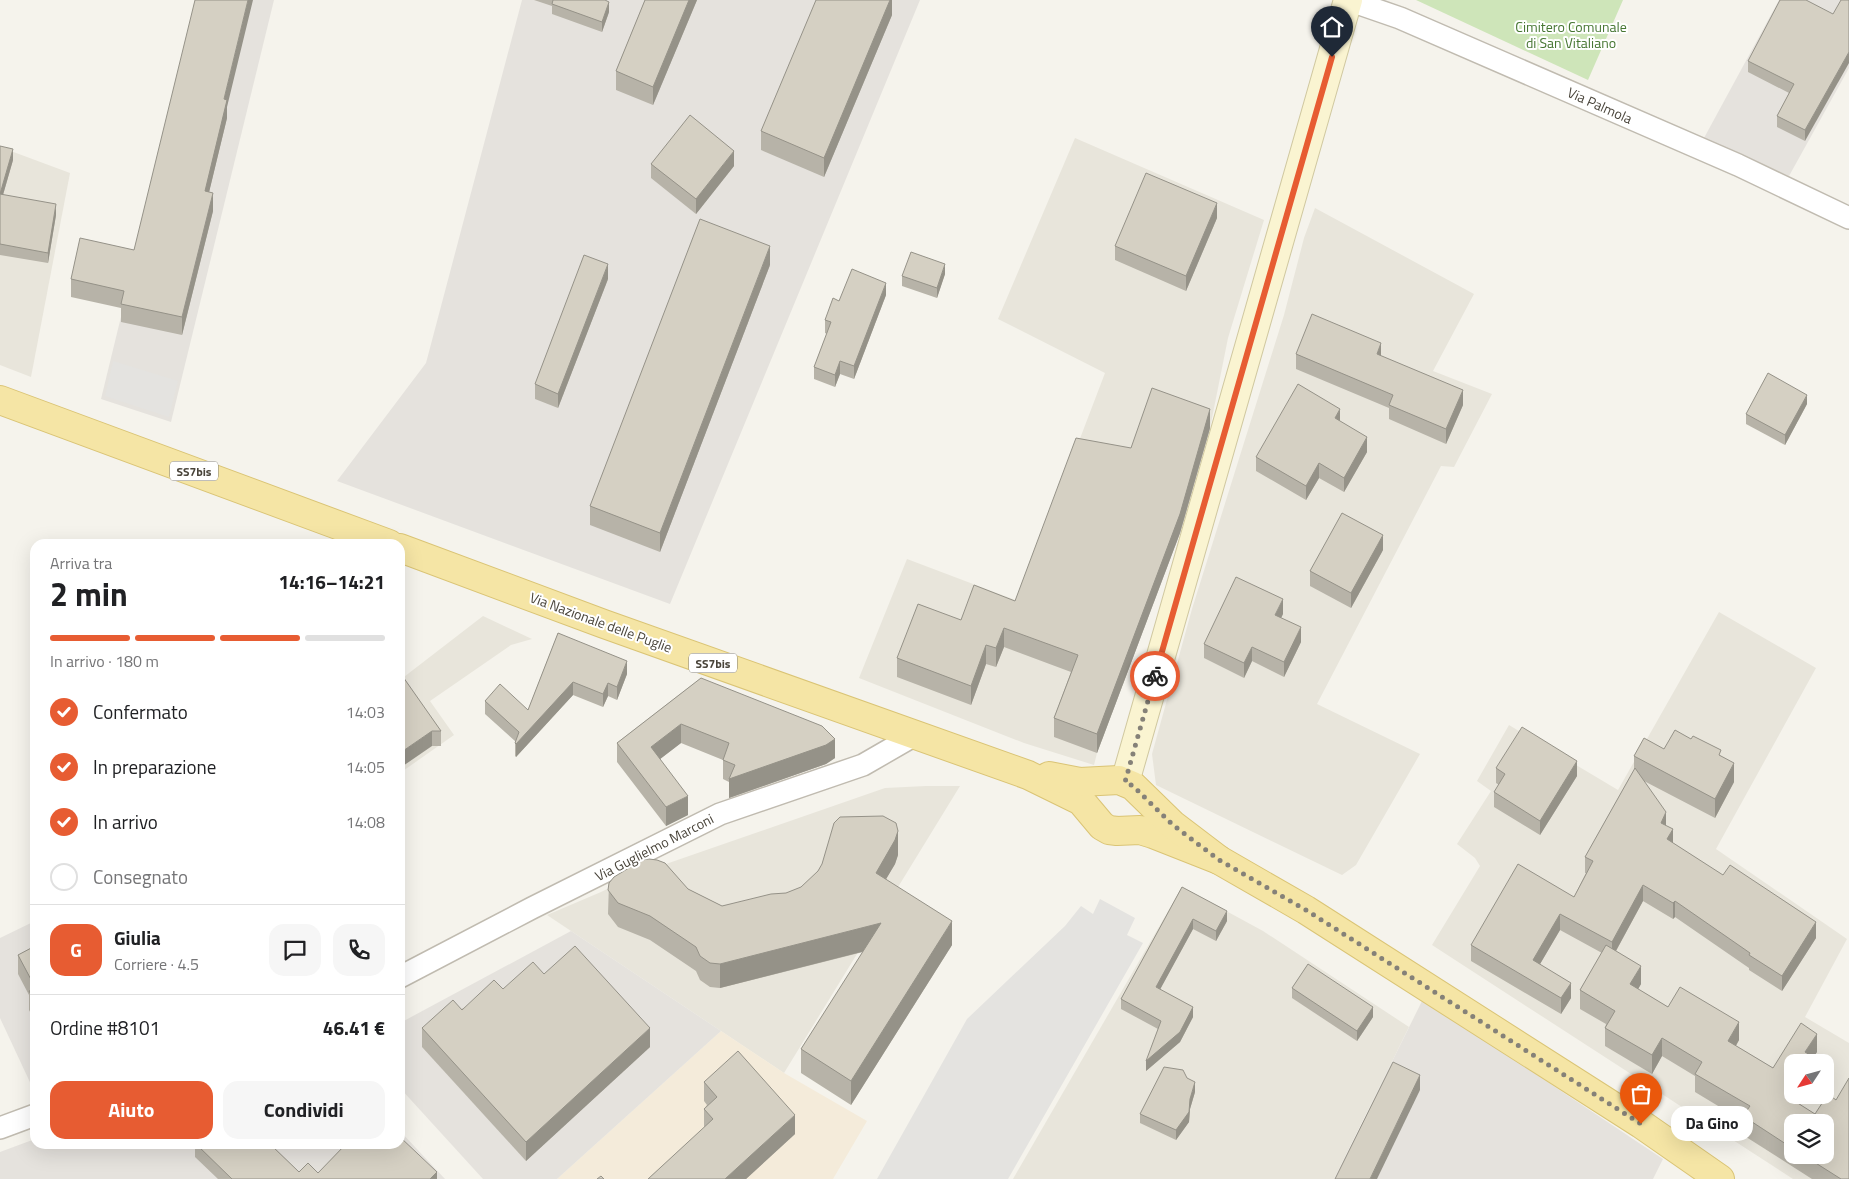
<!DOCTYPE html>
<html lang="it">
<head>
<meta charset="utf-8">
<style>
  :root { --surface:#fff; --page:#f6f6f6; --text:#202124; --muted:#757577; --line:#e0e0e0; --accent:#e75c32 }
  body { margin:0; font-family:"Titillium Web",sans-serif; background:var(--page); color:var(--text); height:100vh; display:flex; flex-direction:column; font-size:19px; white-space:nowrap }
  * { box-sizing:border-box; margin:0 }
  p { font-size:16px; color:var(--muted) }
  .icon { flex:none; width:28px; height:28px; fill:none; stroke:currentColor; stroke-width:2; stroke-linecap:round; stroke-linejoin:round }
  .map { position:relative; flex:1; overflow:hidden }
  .panel { position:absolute; left:30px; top:539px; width:375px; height:610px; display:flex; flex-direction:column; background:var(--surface); border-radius:15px; box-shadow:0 5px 20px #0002 }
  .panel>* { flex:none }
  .needle { width:32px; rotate:234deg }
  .controls { position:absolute; left:1784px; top:1054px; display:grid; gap:10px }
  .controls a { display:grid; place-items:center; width:50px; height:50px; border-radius:10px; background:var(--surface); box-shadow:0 5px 20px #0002; font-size:25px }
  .pin { position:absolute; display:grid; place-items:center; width:42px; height:42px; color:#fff; margin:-51px -21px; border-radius:50% 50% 50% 0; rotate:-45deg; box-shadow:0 0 5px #0007 }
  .pin .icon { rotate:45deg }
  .courier { position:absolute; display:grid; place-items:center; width:50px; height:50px; margin:-25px; border:4px solid #e75c32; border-radius:50%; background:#fff; color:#222; box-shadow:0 1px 6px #0007 }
  .bubble { position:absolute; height:35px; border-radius:15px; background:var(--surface); box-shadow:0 5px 20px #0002; font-size:16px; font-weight:700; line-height:35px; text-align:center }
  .head em { font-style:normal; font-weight:700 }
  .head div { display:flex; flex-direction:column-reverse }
  .head { display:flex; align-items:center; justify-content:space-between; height:85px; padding:0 20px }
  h1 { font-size:32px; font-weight:700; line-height:38px }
  .bar { display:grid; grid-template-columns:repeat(4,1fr); gap:8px 5px; align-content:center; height:60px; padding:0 20px }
  .bar i { height:6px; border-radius:4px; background:var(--line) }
  .bar .current { background:var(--accent) }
  .bar p { grid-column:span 4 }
  .line { display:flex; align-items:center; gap:12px; padding:0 20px; border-top:1px solid var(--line) }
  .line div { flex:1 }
  .round { display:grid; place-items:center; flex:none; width:52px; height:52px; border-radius:15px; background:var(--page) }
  ol { padding:0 20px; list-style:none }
  li { display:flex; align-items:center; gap:15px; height:55px }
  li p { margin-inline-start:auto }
  li .icon { padding:5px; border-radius:50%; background:var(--accent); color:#fff; stroke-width:4 }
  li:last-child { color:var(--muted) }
  li i { width:28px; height:28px; border:2px solid var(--line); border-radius:50% }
  .action { display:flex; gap:10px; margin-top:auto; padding:10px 20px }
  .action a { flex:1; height:58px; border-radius:15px; background:var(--accent); color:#fff; font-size:20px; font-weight:700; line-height:58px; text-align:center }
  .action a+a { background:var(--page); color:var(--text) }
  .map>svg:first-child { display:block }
  .residential { fill:#e8e5db; fill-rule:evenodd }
  .commercial { fill:#f4ebda }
  .industrial { fill:#e5e2dd }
  .green { fill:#cee5b9 }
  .parking { fill:#e4e3e0 }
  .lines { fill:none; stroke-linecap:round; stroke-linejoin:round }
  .street-casing { stroke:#c0bbb0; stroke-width:24 }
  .secondary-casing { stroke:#d0c8a0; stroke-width:30 }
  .primary-casing { stroke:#dac475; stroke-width:30 }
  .street { stroke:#fff; stroke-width:21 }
  .secondary { stroke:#faf4d1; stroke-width:28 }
  .primary { stroke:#f5e5a5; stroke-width:28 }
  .wall { fill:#b7b3a8; fill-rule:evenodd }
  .shaded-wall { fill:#959288 }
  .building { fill:#d5d0c3; stroke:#959288 }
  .done { stroke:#858178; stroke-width:5; stroke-dasharray:0 9 }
  .route { stroke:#e75c32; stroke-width:6 }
  .labels { text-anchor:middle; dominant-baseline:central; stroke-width:4; stroke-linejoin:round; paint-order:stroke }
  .shield { fill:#fff; stroke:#807c75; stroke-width:1 }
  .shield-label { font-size:12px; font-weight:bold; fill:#49443a }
  .park-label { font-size:14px; fill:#467632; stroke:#fff }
  .street-label { font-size:14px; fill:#49443a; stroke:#fff }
</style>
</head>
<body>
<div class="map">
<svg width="1849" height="1179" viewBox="0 0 1849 1179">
  <rect width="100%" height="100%" fill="#f5f3ec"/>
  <g class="residential">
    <path d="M1075 138 1264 220 1228 338 1210 428 1184 521 1097 753 1094 765 1024 743 859 678 907 559 1018 601 1105 373 998 319Z"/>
    <path d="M0 147 70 173 31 377 0 365Z"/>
    <path d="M1315 208 1474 294 1433 371 1492 394 1454 467 1441 466 1317 704 1420 754 1356 865 1342 875 1156 785 1152 754 1192 609 1284 315 1304 238Z"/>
    <path d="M1719 612 1816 668 1716 849 1847 939 1805 1017 1849 1043V1179H1793L1432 945 1480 866 1475 858 1457 844 1491 791 1477 781 1509 725 1618 790ZM1792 1062H1825V1095H1792ZM1792 1122H1825V1155H1792Z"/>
    <path d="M483 616 532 639 511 645 430 701 454 735 400 773V680Z"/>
    <path d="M926 786H960L784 1073 547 915 601 892 640 873 885 788Z"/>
    <path d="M1182 887 1263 931 1409 1027 1334 1179H1013Z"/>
  </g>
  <path class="commercial" d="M721 1031 784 1073 867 1121 833 1179H557Z"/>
  <g class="industrial">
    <path d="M198 0H274L171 422 101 399Z"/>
    <path d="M522 0H920L670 604 337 481 426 363Z"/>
    <path d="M1779 0H1849V68L1789 176 1704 138Z"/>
    <path d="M35 921V1093L0 1018V938Z"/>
    <path d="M571 931 721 1031 557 1179H483L400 1088V1023Z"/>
    <path d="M1423 999 1663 1159 1653 1179H1334Z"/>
    <path d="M400 1131 445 1179H0V1152L35 1139V1144H400Z"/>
  </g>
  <path class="green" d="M1416 0H1623L1588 80Z"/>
  <g class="parking">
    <path d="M113 361 178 381 169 417 105 396Z"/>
    <path d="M1100 899 1135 918 1127 935 1143 943 1008 1179H877L967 1019 1065 926 1081 906 1093 914Z"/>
  </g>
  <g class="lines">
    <g class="street-casing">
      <g id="street">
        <path d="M1348 0 1400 18 1738 165 1849 218"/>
        <path d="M400 977 532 908 720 814 863 765 915 735"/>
        <path d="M0 1128 35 1115"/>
      </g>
    </g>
    <g class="secondary-casing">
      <path id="secondary" d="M1125 782 1348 0"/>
    </g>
    <g class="primary-casing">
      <g id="primary">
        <path d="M0 400 389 544"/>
        <path d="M400 548 604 624 1028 775 1081 801 1102 826 1109 830 1117 831 1140 830 1153 834 1219 860"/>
        <path d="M1049 776 1080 782 1119 780 1133 786 1173 825 1219 860 1306 910 1641 1124 1720 1179"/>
      </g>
    </g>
    <use href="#street" class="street"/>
    <use href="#secondary" class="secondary"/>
    <use href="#primary" class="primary"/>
  </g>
  <g class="wall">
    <path d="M534 0H605L609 12 602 32 552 14V6Z"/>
    <path d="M645 0H697L653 105 616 90V71Z"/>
    <path d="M892 0V15L824 177 761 150V131Z"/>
    <path d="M1806 0 1805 141 1777 127V116L1789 93 1748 72V61Z"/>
    <path d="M227 107V118L209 192 213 211 182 335 121 322V308L71 297V279L134 250Z"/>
    <path d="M0 146 13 160 3 195 56 215 48 263 0 255Z"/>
    <path d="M651 164 734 166 696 214 651 178Z"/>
    <path d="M1217 218 1186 291 1115 260V246Z"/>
    <path d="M770 265 660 552 590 525V506Z"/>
    <path d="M945 274 937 298 902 286V276Z"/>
    <path d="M608 279 558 408 535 399V384Z"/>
    <path d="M886 295 854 379 840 374 835 387 814 379V367L827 334 825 333V320L839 301Z"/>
    <path d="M1296 354 1381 356 1463 405 1446 444 1389 419V408L1296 369Z"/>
    <path d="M1807 404 1785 445 1746 424V414Z"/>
    <path d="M1340 421 1367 452 1344 492 1319 478 1306 500 1256 471V457Z"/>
    <path d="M1210 428 1180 533 1097 753 1054 737V718L1071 672 1004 647 996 667 986 664 971 705 897 677V658L961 620 1015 601 1131 448Z"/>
    <path d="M1383 550 1351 608 1310 586V571Z"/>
    <path d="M1283 614 1281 618 1301 642 1284 677 1252 661 1244 678 1204 658V644Z"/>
    <path d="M558 633 627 674 617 700 608 696 603 707 573 695 516 757 515 756V741L485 714V701L528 710Z"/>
    <path d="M400 675 441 731V746H432Z"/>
    <path d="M701 678 835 758 826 764 729 798V782L723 779V760L681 743 660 759 688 815 666 826 617 762V743Z"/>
    <path d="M1691 739 1721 756 1734 782 1715 818 1644 781 1666 826 1673 843 1816 938 1782 991 1749 970V968L1675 917 1673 919 1643 901 1616 951 1641 984 1638 989 1668 1007 1739 1040 1736 1046 1773 1068 1817 1052 1810 1062 1794 1100 1849 1179H1812L1743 1135V1121L1695 1092V1076L1662 1056 1652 1074 1605 1046V1028L1606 1024 1580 1009V990L1602 953 1560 930 1540 964 1571 998 1561 1014 1471 961V945L1574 897 1586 873H1585V857L1634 770V756L1664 749ZM1792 1122 1825 1155H1792Z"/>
    <path d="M1496 768 1577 776 1540 835 1494 807V792L1499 785 1496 783Z"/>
    <path d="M898 855 895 864 886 879 952 945 851 1105 801 1073V1049L863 952 720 988 710 987 700 980 696 971 650 940 618 927 608 914 609 883 688 889 722 906 786 893Z"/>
    <path d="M1182 887 1227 921 1216 941 1193 929 1160 989 1193 1017 1180 1042 1146 1071 1158 1029 1121 1009V999Z"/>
    <path d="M35 946V1021L29 1010V995L18 974V955Z"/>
    <path d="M544 974 650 1047 526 1161 422 1047V1028L503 989Z"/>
    <path d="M1292 988 1373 1017 1357 1041 1292 998Z"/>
    <path d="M704 1082 795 1134 746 1179H648L704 1128V1109L707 1105 704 1101Z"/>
    <path d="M1195 1092 1190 1109 1189 1122 1176 1140 1140 1123V1114Z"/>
    <path d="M195 1144H270L299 1172 437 1179H218L195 1157Z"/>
  </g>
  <g class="shaded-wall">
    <path d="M248 0H253L227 107V118L205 209V191L224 99Z"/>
    <path d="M689 0H697L653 105V87Z"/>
    <path d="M890 0H892V15L824 177V158Z"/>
    <path d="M609 2V12L602 32V22Z"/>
    <path d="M1849 52V63L1805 141V130Z"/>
    <path d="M13 149V160L0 205V194Z"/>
    <path d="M734 151V166L696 214V199Z"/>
    <path d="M213 193V211L182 335V317Z"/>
    <path d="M1217 203V218L1186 291V276Z"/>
    <path d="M56 204V215L48 263V253Z"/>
    <path d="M770 246V265L660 552V533Z"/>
    <path d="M608 264V279L558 408V394Z"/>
    <path d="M945 264V274L937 298V288Z"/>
    <path d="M886 283V295L854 379V366Z"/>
    <path d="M1381 343V358L1377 354Z"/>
    <path d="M840 361V374L835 387V375Z"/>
    <path d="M1463 390V405L1446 444V429Z"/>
    <path d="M1807 395V404L1785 445V435Z"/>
    <path d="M1210 409V428L1180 533 1097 753V734Z"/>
    <path d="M1340 409V423L1335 418Z"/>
    <path d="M1367 437V452L1344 492V478Z"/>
    <path d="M1319 463V478L1306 500V486Z"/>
    <path d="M1383 535V550L1351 608V593Z"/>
    <path d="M1283 599V614L1275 630V615Z"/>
    <path d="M1301 627V642L1284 677V662Z"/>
    <path d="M1004 628V647L996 667V648Z"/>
    <path d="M986 645V664L971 705V686Z"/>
    <path d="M1252 647V661L1244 678V663Z"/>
    <path d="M627 661V674L617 700V687Z"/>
    <path d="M573 682V695L516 757V744Z"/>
    <path d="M608 683V696L603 707V694Z"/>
    <path d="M681 724V743L651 766V747Z"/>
    <path d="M432 731V746L400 768V753Z"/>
    <path d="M835 739V758L826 764 729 798V779Z"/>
    <path d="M1577 761V776L1540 835V821Z"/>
    <path d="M1734 763V782L1715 818V799Z"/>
    <path d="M688 796V815L666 826V807Z"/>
    <path d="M1666 812V828L1661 823Z"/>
    <path d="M1673 829V845L1667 839Z"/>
    <path d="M898 831V855L895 864 876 896V873Z"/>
    <path d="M1643 885V901L1612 958V942Z"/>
    <path d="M1675 901V917L1673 919V903Z"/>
    <path d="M1227 911V921L1216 941V931Z"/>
    <path d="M1560 914V930L1533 976V960Z"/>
    <path d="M1193 919V929L1156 997V987Z"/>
    <path d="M952 921V945L851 1105V1081Z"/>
    <path d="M1816 922V938L1782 991V976Z"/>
    <path d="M881 923V947L720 988V964Z"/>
    <path d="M1641 966V984L1630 1003V984Z"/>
    <path d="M1571 983V998L1561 1014V998Z"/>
    <path d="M1193 1007V1017L1180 1042 1146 1071V1061Z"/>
    <path d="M1373 1007V1017L1357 1041V1031Z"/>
    <path d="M1739 1022V1040L1728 1059V1041Z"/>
    <path d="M650 1028V1047L526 1161V1142Z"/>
    <path d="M1817 1034V1052L1810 1062H1805V1052Z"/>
    <path d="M1662 1038V1056L1652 1074V1055Z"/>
    <path d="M1420 1075V1090L1377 1179H1370Z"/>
    <path d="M1195 1082V1092L1190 1109 1189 1122 1176 1140V1130L1190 1099Z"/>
    <path d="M1792 1084V1095H1797L1785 1114V1095Z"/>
    <path d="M795 1115V1134L746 1179H725Z"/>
    <path d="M437 1172V1179H430Z"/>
  </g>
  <g class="building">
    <path d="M195 0H248L224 99 227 100 205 191 213 193 182 317 121 304 124 291 71 279 80 238 134 250Z"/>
    <path d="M553 0H605L609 2 602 22 552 4Z"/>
    <path d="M645 0H689L653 87 616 71Z"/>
    <path d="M816 0H890L824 158 761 131Z"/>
    <path d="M1780 0H1806L1833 14 1841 0H1849V52L1805 130 1777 116 1794 84 1748 61Z"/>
    <path d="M690 115 734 151 696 199 651 164Z"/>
    <path d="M0 146 13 149 0 194 56 204 48 253 0 244Z"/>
    <path d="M1146 173 1217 203 1186 276 1115 246Z"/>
    <path d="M700 219 770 246 660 533 590 506Z"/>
    <path d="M911 252 945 264 937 288 902 276Z"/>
    <path d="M584 255 608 264 558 394 535 384Z"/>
    <path d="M852 269 886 283 854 366 840 361 835 375 814 367 831 322 825 320 833 298 839 301Z"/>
    <path d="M1312 314 1381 343 1377 354 1463 390 1446 429 1389 405 1393 395 1296 354Z"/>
    <path d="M1768 373 1807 395 1785 435 1746 414Z"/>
    <path d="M1298 384 1340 409 1335 418 1367 437 1344 478 1319 463 1306 486 1256 457Z"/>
    <path d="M1152 388 1210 409 1180 514 1097 734 1054 718 1078 655 1004 628 996 648 986 645 971 686 897 658 918 604 961 620 974 585 1015 601 1076 438 1131 448Z"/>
    <path d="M1342 513 1383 535 1351 593 1310 571Z"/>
    <path d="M1236 577 1283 599 1275 615 1301 627 1284 662 1252 647 1244 663 1204 644Z"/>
    <path d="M558 633 627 661 617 687 608 683 603 694 573 682 516 744 515 743 519 732 485 701 500 684 528 710Z"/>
    <path d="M401 674 441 731H432L400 753V675Z"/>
    <path d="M701 678 822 726 835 739 826 745 729 779 735 765 723 760 729 743 681 724 651 747 688 796 666 807 617 743Z"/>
    <path d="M1522 727 1577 761 1540 821 1494 792 1505 774 1496 768Z"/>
    <path d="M1675 730 1691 739 1693 736 1721 750 1719 755 1734 763 1715 799 1634 756 1644 738 1664 749Z"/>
    <path d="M1635 768 1666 812 1661 823 1673 829 1667 839 1723 875 1730 865 1816 922 1782 976 1749 955 1750 953 1675 901 1673 903 1643 885 1612 942 1560 914 1533 960 1571 983 1561 998 1471 945 1518 864 1574 897 1593 861 1585 857Z"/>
    <path d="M883 816 896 823 898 831 895 840 876 873 952 921 851 1081 801 1049 881 923 720 964 710 963 700 956 696 947 650 916 618 903 608 890 609 883 614 877 642 860 649 859 657 860 665 863 688 889 722 906 771 894 786 893 801 887 818 871 822 864 834 823 840 817Z"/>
    <path d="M1182 887 1227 911 1216 931 1193 919 1156 987 1193 1007 1180 1032 1146 1061 1161 1021 1121 999Z"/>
    <path d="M1606 945 1641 966 1630 984 1668 1007 1680 987 1739 1022 1728 1041 1773 1068 1801 1023 1817 1034 1805 1052 1810 1055 1805 1062H1792V1084L1785 1095 1815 1114 1828 1094 1836 1100 1849 1078V1179H1841L1803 1155H1825V1122H1792V1148L1743 1116 1750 1106 1695 1074 1702 1062 1662 1038 1652 1055 1605 1028 1615 1011 1580 990Z"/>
    <path d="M35 946V987L18 955Z"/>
    <path d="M575 946 650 1028 526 1142 422 1028 453 1000 462 1010 494 980 503 989 533 962 544 974Z"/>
    <path d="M1308 964 1373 1007 1357 1031 1292 988Z"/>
    <path d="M35 990V1002L29 991Z"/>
    <path d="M738 1051 795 1115 725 1179H648L713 1119 704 1109 717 1097 704 1082Z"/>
    <path d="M1393 1062 1420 1075 1370 1179H1335Z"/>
    <path d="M1164 1067 1183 1070 1187 1078 1195 1082 1190 1099 1189 1112 1176 1130 1140 1114Z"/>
    <path d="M400 1137 437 1172 430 1179H232L196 1144H270L299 1172 308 1163 318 1173 346 1144H400Z"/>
    <path d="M601 1176 604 1179H597Z"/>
  </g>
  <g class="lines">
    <path class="done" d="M1155 676 1125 782 1133 786 1173 825 1219 860 1306 910 1641 1124"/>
    <path class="route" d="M1155 676 1332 57"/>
  </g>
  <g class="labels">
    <g class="shield">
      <rect x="170" y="461.5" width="48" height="19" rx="4"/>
      <rect x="689" y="653.5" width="48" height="19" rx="4"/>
    </g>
    <g class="shield-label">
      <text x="194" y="471">SS7bis</text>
      <text x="713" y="663">SS7bis</text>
    </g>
    <g class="park-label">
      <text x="1571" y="26">Cimitero Comunale<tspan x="1571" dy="16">di San Vitaliano</tspan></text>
    </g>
    <g class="street-label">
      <text transform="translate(1600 105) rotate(24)">Via Palmola</text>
      <text transform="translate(601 622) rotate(20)">Via Nazionale delle Puglie</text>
      <text transform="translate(654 847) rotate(-27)">Via Guglielmo Marconi</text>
    </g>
  </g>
</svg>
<div class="controls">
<a><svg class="needle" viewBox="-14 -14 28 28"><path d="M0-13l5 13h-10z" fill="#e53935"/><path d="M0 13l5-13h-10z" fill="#757577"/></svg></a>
<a><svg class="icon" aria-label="layers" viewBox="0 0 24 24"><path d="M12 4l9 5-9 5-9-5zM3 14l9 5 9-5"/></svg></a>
</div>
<div class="pin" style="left:1641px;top:1124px;background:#ea580c"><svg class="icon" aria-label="bag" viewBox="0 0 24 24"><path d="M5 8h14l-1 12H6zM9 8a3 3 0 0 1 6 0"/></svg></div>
<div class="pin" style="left:1332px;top:57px;background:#1f2937"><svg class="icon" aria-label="home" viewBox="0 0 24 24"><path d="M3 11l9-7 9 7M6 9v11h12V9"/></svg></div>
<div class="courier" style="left:1155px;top:676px"><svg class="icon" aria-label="bike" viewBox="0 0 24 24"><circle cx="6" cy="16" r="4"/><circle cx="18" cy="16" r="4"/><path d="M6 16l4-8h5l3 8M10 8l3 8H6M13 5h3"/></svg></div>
<div class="bubble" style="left:1671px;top:1106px;width:82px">Da Gino</div>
<section class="panel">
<div class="head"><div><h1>2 min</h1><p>Arriva tra</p></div><em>14:16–14:21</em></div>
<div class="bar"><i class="current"></i><i class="current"></i><i class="current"></i><i></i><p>In arrivo · 180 m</p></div>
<ol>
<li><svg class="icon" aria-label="check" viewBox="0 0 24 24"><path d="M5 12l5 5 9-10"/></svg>Confermato<p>14:03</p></li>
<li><svg class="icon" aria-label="check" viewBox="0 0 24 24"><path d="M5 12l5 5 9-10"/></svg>In preparazione<p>14:05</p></li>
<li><svg class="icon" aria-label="check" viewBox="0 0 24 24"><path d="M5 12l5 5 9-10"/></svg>In arrivo<p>14:08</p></li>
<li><i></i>Consegnato</li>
</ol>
<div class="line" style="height:90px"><b class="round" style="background:var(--accent);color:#fff">G</b><div><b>Giulia</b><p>Corriere · 4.5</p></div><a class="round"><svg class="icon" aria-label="chat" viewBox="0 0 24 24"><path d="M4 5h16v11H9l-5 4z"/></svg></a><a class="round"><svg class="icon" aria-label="phone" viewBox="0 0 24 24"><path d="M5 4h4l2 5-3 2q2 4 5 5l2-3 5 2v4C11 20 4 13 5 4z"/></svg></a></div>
<div class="line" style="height:65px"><div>Ordine #8101</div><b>46.41 €</b></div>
<div class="action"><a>Aiuto</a><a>Condividi</a></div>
</section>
</div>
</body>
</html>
